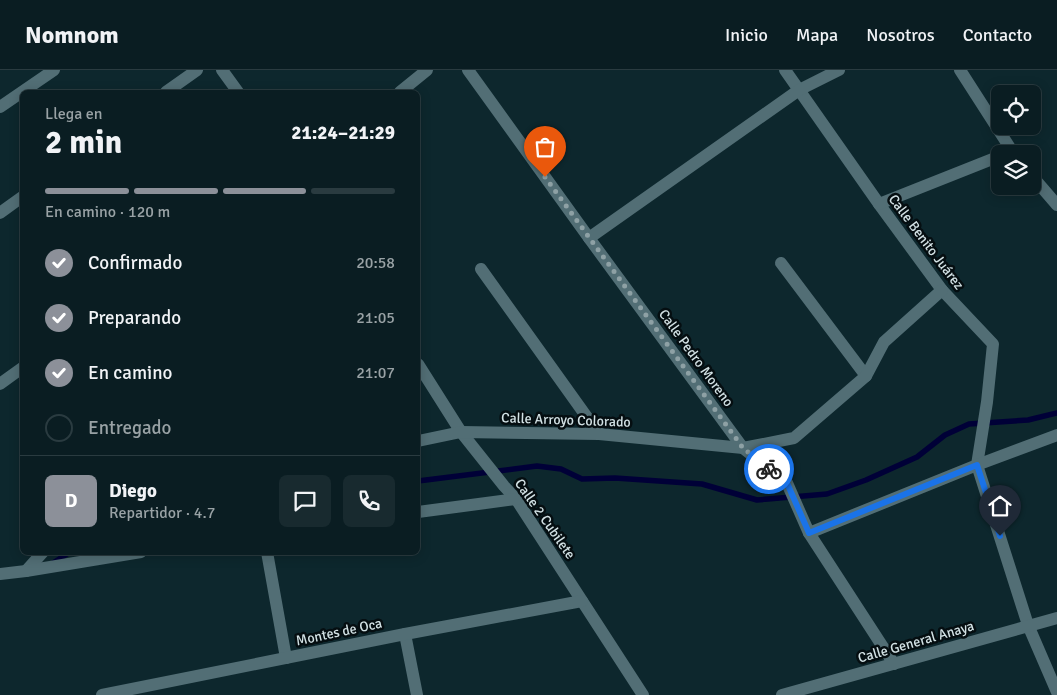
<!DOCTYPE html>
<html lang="es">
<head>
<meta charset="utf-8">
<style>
  :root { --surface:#0a1d22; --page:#182a2f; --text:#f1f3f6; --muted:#99a2a5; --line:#2a3b40; --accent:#8c9099 }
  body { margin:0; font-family:Signika,sans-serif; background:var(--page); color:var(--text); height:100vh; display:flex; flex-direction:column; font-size:19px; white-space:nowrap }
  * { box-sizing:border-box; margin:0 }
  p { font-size:16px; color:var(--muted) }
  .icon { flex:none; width:28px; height:28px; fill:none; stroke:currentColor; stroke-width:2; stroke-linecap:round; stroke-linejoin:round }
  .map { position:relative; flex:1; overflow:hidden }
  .details { position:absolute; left:20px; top:20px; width:400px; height:465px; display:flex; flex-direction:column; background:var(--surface); border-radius:8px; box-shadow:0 2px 12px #0003,0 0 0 1px var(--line) }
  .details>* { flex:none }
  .tools { position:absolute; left:991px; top:15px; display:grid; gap:10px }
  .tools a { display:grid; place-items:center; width:50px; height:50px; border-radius:8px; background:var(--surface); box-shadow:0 2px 12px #0003,0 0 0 1px var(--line); font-size:25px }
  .pin { position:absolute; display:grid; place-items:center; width:42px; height:42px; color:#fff; margin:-51px -21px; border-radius:50% 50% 50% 0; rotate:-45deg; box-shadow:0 0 5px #0007 }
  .pin .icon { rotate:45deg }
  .courier { position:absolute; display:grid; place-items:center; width:50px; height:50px; margin:-25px; border:4px solid #1a73e8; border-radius:50%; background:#fff; color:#222; box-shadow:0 1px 6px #0007 }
  .summary em { font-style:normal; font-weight:700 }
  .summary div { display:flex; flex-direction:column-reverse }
  .summary { display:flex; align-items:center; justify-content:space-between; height:85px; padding:0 25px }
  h1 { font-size:32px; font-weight:700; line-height:38px }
  .bar { display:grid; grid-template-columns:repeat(4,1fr); gap:8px 5px; align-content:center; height:60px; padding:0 25px }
  .bar i { height:6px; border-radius:4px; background:var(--line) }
  .bar .active { background:var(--accent) }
  .bar p { grid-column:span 4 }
  .line { display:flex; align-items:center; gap:12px; padding:0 25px; border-top:1px solid var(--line) }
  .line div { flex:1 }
  .round { display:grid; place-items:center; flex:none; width:52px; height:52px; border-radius:8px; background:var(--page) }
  ol { padding:0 25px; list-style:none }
  li { display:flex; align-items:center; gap:15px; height:55px }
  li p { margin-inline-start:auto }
  li .icon { padding:5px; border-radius:50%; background:var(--accent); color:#fff; stroke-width:4 }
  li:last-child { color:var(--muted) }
  li i { width:28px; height:28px; border:2px solid var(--line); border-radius:50% }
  header { display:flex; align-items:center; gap:30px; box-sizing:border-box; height:70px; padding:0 25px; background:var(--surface); border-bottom:1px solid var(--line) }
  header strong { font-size:24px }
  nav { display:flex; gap:28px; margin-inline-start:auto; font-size:18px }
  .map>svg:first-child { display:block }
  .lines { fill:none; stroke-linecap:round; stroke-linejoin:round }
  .stream { stroke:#000037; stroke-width:5.5 }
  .minor { stroke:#526e75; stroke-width:12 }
  .done { stroke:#8ea1a5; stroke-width:5; stroke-dasharray:0 9 }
  .route { stroke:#1a73e8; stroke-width:6 }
  .labels { text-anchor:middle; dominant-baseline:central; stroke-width:5; stroke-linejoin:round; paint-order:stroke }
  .street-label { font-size:14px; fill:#d3e2e5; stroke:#050e11 }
</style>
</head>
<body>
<header>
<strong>Nomnom</strong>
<nav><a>Inicio</a><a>Mapa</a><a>Nosotros</a><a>Contacto</a></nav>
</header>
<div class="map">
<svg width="1057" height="625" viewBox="0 0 1057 625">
  <rect width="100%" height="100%" fill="#0d272d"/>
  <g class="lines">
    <g class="stream">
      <path d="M418 411 537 396 561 399 582 409 615 408 702 414 757 430 827 424 866 410 917 387 945 365 969 354 1028 350 1057 343"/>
      <path d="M53 493 70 482"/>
    </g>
    <g class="minor">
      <path d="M222 0 238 22"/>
      <path d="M468 0 589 168 743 378 787 413 809 463 894 594"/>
      <path d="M785 0 879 134 942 220 993 274 987 332 977 395 1028 555 1057 622"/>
      <path d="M960 0 1014 84"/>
      <path d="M166 22 197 0"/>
      <path d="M400 22 427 0"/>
      <path d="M0 37 54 0"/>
      <path d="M1032 106 1057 135"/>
      <path d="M879 134 1000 86"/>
      <path d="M0 143 22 127"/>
      <path d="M589 168 799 20 839 0"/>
      <path d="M781 193 866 306"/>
      <path d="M481 199 599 364"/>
      <path d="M418 294 461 362 504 416 516 429 643 625"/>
      <path d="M0 314 22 298"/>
      <path d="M418 371 461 362 599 364 743 378 794 368 866 306 884 272 942 220"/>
      <path d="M418 442 516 429"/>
      <path d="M809 463 977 395 1057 365"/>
      <path d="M267 482 286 588"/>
      <path d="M26 501 43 482"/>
      <path d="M0 504 26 501 141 482"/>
      <path d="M405 564 417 625"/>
      <path d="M102 625 405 564 582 531"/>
      <path d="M782 625 1057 548"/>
    </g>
  </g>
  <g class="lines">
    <path class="done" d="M545 107 743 378 769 399"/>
    <path class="route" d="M769 399 787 413 809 463 977 395 1000 466"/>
  </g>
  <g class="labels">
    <g class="street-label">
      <text transform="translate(926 172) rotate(53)">Calle Benito Juárez</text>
      <text transform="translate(696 288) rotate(54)">Calle Pedro Moreno</text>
      <text transform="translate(566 350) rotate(2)">Calle Arroyo Colorado</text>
      <text transform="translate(545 449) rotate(55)">Calle 2 Cubilete</text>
      <text transform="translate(339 562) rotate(-12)">Montes de Oca</text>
      <text transform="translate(916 572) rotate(-16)">Calle General Anaya</text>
    </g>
  </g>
</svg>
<div class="tools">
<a><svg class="icon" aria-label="locate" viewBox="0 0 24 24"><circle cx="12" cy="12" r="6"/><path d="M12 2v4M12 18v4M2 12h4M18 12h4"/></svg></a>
<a><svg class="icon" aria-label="layers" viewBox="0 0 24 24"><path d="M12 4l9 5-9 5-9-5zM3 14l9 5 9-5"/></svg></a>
</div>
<div class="pin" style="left:545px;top:107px;background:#ea580c"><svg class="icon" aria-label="bag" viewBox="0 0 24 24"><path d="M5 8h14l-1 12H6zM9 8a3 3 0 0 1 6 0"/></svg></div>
<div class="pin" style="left:1000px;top:466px;background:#1f2937"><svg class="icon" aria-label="home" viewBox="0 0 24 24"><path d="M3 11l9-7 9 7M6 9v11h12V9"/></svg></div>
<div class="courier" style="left:769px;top:399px"><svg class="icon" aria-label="bike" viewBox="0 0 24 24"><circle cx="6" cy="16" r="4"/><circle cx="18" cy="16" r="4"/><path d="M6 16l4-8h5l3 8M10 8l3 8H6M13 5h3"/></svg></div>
<section class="details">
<div class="summary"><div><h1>2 min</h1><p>Llega en</p></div><em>21:24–21:29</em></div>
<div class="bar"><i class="active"></i><i class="active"></i><i class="active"></i><i></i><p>En camino · 120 m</p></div>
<ol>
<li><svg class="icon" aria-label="check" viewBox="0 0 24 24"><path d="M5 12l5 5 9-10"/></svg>Confirmado<p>20:58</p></li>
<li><svg class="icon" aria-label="check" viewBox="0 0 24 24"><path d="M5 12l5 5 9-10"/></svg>Preparando<p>21:05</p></li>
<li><svg class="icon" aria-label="check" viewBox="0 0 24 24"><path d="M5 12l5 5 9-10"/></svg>En camino<p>21:07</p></li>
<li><i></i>Entregado</li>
</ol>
<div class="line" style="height:90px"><b class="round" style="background:var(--accent);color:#fff">D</b><div><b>Diego</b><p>Repartidor · 4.7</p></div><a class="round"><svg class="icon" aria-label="chat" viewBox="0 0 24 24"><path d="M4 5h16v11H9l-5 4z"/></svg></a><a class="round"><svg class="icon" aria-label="phone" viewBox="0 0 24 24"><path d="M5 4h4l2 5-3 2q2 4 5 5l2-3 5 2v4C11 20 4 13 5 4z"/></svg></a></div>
</section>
</div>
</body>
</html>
